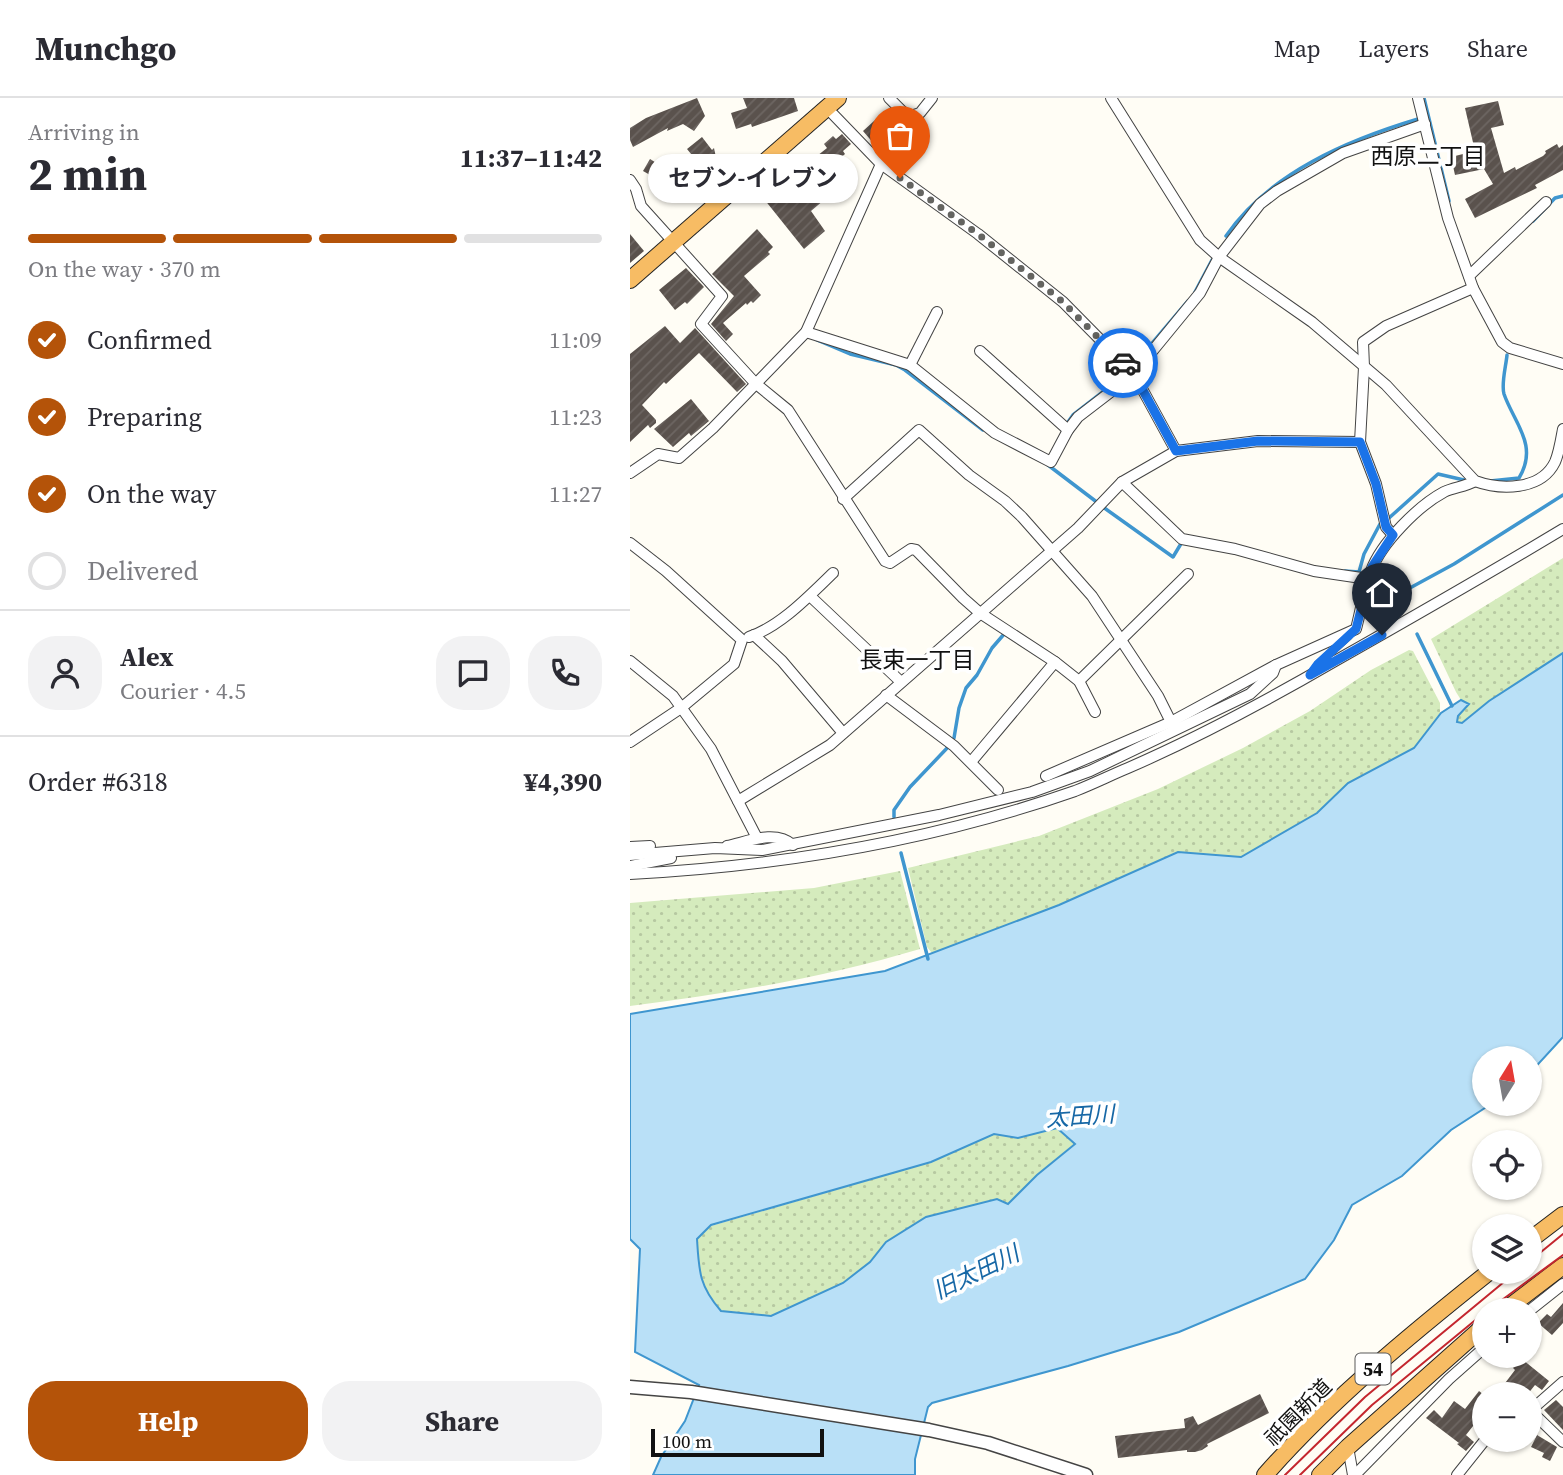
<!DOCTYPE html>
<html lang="en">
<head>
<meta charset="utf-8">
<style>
  :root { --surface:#fff; --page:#f2f2f3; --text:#2b2b33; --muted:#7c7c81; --line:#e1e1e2; --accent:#b45309 }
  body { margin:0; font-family:"Source Serif 4","Noto Sans JP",serif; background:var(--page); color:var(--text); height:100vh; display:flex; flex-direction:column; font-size:26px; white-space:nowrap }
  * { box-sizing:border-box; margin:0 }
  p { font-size:23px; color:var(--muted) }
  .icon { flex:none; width:38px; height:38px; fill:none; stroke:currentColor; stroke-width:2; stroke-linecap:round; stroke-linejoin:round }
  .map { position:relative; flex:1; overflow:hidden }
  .panel { display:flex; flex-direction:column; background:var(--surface); width:630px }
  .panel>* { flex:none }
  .needle { width:46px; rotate:11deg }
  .fabs { position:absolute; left:842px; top:948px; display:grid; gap:14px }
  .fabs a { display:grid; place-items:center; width:70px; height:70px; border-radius:50%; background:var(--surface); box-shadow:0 2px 5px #0004; font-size:35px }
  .scale { position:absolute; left:21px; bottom:18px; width:173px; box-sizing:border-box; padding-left:7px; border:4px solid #111; border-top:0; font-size:19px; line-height:24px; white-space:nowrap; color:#111; -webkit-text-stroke:5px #fff; paint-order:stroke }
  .pin { position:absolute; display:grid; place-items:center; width:60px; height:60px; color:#fff; margin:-72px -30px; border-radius:50% 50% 50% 0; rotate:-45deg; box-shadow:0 0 7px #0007 }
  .pin .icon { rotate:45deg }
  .courier { position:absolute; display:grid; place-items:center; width:70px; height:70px; margin:-35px; border:5px solid #1a73e8; border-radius:50%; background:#fff; color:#222; box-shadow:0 2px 9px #0007 }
  .bubble { position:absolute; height:49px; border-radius:24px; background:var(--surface); box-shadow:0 2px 5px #0004; font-size:23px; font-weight:700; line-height:49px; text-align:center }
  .head em { font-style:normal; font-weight:700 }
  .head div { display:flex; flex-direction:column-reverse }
  .head { display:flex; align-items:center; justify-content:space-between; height:119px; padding:0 28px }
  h1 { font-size:46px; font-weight:700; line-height:52px }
  .bar { display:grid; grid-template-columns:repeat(4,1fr); gap:10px 7px; align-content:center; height:84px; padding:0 28px }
  .bar i { height:9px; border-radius:5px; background:var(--line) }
  .bar .on { background:var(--accent) }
  .bar p { grid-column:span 4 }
  .line { display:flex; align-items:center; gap:18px; padding:0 28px; border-top:2px solid var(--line) }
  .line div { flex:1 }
  .round { display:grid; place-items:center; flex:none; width:74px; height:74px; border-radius:28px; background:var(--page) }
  ol { padding:0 28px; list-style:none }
  li { display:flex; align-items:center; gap:21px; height:77px }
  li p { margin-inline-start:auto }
  li .icon { padding:7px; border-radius:50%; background:var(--accent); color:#fff; stroke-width:4 }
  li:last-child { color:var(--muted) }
  li i { width:38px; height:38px; border:4px solid var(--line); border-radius:50% }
  .button { display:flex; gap:14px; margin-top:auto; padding:14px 28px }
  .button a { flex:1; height:80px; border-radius:28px; background:var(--accent); color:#fff; font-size:28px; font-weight:700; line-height:80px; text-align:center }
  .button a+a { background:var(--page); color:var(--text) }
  header { display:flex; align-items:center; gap:42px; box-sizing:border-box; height:98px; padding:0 35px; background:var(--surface); border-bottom:2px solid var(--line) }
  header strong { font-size:33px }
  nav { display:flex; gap:38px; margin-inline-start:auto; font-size:24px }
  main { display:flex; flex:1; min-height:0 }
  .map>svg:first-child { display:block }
  .grass { fill:url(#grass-dots) }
  .water { fill:#b9e0f7; stroke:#3f96cf; stroke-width:2; fill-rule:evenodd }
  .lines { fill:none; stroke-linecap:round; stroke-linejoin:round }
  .stream { stroke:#3f96cf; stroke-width:3.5 }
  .building { fill:url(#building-hatch) }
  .service-casing { stroke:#444; stroke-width:8 }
  .minor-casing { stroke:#444; stroke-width:12 }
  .tertiary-casing { stroke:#444; stroke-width:15 }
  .trunk-casing { stroke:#222; stroke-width:18 }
  .service { stroke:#fff; stroke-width:5 }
  .minor { stroke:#fff; stroke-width:10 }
  .tertiary { stroke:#fff; stroke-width:12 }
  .trunk { stroke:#f7bc64; stroke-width:16 }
  .tram { stroke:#c4262e; stroke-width:2 }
  .done { stroke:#646461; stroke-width:7; stroke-dasharray:0 12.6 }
  .route { stroke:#1a73e8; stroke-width:9 }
  .labels { text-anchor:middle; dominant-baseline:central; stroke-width:7; stroke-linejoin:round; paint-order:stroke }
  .shield { fill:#fff; stroke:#585858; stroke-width:2 }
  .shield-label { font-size:19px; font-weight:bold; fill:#111 }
  .street-label { font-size:21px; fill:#111; stroke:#fff }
  .neighbourhood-label { font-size:23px; fill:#111; stroke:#fff }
  .water-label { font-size:23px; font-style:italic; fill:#1768a6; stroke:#fff }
</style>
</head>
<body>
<header>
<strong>Munchgo</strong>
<nav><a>Map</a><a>Layers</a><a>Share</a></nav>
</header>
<main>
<section class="panel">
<div class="head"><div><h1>2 min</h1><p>Arriving in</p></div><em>11:37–11:42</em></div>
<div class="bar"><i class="on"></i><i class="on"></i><i class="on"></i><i></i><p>On the way · 370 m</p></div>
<ol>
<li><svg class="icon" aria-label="check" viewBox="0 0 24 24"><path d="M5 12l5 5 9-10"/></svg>Confirmed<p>11:09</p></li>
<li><svg class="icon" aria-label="check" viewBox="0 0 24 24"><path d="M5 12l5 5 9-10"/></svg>Preparing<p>11:23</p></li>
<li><svg class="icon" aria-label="check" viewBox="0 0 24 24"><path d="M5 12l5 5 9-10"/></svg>On the way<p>11:27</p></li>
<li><i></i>Delivered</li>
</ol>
<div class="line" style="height:126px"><a class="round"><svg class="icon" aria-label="person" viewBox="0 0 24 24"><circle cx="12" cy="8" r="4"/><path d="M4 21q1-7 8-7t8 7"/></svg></a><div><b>Alex</b><p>Courier · 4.5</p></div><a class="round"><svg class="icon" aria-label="chat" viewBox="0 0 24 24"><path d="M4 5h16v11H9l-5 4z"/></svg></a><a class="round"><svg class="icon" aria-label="phone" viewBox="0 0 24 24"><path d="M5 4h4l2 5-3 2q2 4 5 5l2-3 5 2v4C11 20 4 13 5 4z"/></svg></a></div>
<div class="line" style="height:91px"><div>Order #6318</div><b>¥4,390</b></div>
<div class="button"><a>Help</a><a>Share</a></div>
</section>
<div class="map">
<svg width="933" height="1377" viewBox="0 0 933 1377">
  <defs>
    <pattern id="grass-dots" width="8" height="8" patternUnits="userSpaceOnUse" patternTransform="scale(1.75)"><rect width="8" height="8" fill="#d5ebbd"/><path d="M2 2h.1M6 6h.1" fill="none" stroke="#b6c8a1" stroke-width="1.8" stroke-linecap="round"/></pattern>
    <pattern id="building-hatch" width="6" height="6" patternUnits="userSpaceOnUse" patternTransform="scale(1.75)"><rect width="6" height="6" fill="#5a524d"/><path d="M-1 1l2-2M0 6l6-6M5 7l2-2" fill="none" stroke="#6d6662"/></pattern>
  </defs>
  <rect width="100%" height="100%" fill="#fffdf5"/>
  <g class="grass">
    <path d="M933 460V555L859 603 832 625 827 624 828 617 838 606 831 602 826 594 801 541Z"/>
    <path d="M779 552 783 553 810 605V615L784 650 718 685 687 715 611 760 548 754 429 807 302 855 297 849 278 770 409 738 528 691 613 650 680 613 741 572Z"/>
    <path d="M270 773 290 851C196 879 98 896 0 908V805L184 790Z"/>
    <path d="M427 1030 445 1045 407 1077 378 1106 256 1144 240 1164 213 1185 141 1218 91 1213C68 1187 69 1174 67 1141L81 1128 301 1064 364 1036 388 1040Z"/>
  </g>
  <path class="water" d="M933 555V939L900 975V961H854V1006H861L821 1032 772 1078 722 1107 704 1142 675 1181 549 1234 438 1268 302 1305 298 1309 285 1361V1377H23L31 1359 55 1323 69 1287 5 1254 10 1151 0 1141V916L255 873 429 807 548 754 611 759 687 715 718 685 784 650 811 615 831 602 839 606 828 618 827 624 832 625 859 603ZM427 1030 445 1046 407 1077 378 1106 367 1101 296 1119 256 1144 240 1164 213 1185 141 1218 91 1213C69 1188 69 1173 67 1141L81 1127 301 1064 364 1036 388 1040Z"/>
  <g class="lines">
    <g class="stream">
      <path d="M794 0 819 103"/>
      <path d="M903 123 925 100 933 98"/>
      <path d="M596 138C639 75 718 42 788 21"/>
      <path d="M565 194 582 162"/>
      <path d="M187 242 220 256 266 267 275 272 353 332"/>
      <path d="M507 263 558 203"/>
      <path d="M438 324 443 317 474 293"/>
      <path d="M418 367 468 405"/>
      <path d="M860 383 889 380C909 347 884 325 874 296 871 286 876 268 877 257"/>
      <path d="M473 409 543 459 552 444"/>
      <path d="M759 420 808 376 834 382"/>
      <path d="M715 473 729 474 734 456 750 426"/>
      <path d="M770 503 767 497 824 466 933 397"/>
      <path d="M787 536 822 608"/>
      <path d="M324 640 329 610 336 590 347 577 362 550 375 535"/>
      <path d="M264 719V712L280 689 320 647"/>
      <path d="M271 755 298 861"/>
    </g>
  </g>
  <g class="building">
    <path d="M67 0 75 18 64 33 53 26 37 33 38 30 3 49 0 42V30L16 20Z"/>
    <path d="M113 0H164L168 13 122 29 121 26 106 31 101 15 117 10Z"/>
    <path d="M868 3 874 27 861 30 874 75 885 69 886 72 913 58 916 55 915 53 927 46 929 50 933 47V72L905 87 907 90 845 120 835 101 863 86 854 71 825 77 821 59 845 53 835 10Z"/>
    <path d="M260 12 269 20 259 37 245 47 233 33 255 13 256 15Z"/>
    <path d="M212 36 221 46 213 53 215 56 201 68 215 84 181 113 195 133 174 151 126 91 147 73 155 82 169 70 175 77 191 63 187 58 197 50 194 46 203 38 206 41Z"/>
    <path d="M72 39 82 52 84 50 88 69 76 79 74 72 57 51Z"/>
    <path d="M20 61 36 71 29 82 13 73Z"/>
    <path d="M127 131 143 149 138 154 140 156 114 178 131 197 123 205 121 203 117 207 116 205 93 225 103 236 96 243 81 226 104 198 82 176Z"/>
    <path d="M0 136 14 153 0 165Z"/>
    <path d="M56 170 74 189 57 206 55 204 45 212 29 192Z"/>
    <path d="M35 228 50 245 65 230 116 286 107 294 69 255 36 286 34 284 12 307 26 322V325L20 330 18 327 0 344V256Z"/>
    <path d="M61 301 79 323 61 338 59 335 43 349 24 331Z"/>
    <path d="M933 1205V1225L922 1237 908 1225 917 1216 921 1219Z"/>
    <path d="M875 1258H888L919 1283 912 1292 905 1287 897 1297H866L885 1272 883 1270 885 1267Z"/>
    <path d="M849 1293 854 1297V1314L836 1337 844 1344 836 1353 827 1346 829 1345 796 1320 804 1312 812 1320 824 1303 835 1311Z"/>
    <path d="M630 1296 639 1315 577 1346 578 1348 572 1352 565 1354H557V1352L488 1360 485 1338 555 1330 554 1321 563 1318 568 1327Z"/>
    <path d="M926 1302 933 1309V1332L914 1312Z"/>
    <path d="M907 1337 927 1349 920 1363 912 1359 914 1355 901 1349Z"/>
  </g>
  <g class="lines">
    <g class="service-casing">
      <path id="service" d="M684 572 688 566 719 538"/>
    </g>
    <g class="minor-casing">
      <g id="minor">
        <path d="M259 0 278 19"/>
        <path d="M481 0 570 142 589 159 682 224 756 287 845 383C870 392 911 393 925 364 929 355 931 342 933 331"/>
        <path d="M788 0 818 120 843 190 872 244 880 250 933 266"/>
        <path d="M197 10 251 66 348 136 433 204 504 276 546 353"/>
        <path d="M0 82 6 91 11 108 92 198 71 226 125 285 158 312 255 463 260 465 281 451 286 452 333 500 350 515 425 564 449 583 465 614"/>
        <path d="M839 178 916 104"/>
        <path d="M176 234 280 267 365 335 421 364 438 332 448 319 504 276 511 267 570 195 589 159 630 106 647 93 713 55 795 26"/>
        <path d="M350 253 438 332"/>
        <path d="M280 267 307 214"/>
        <path d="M0 375 28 356 49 360 83 330 176 234 251 66 278 19 290 15 302 0"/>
        <path d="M492 384 552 441 605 451 684 473 738 481"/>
        <path d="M213 401 289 332 339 377 375 403 392 419 462 498 528 598 541 624"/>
        <path d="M763 437 756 429 746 386 730 344 734 269 733 244 756 228 843 190"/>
        <path d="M0 445 36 473 112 542 104 566 51 610 0 644"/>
        <path d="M180 498 271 584"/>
        <path d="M124 537 152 563 213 635"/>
        <path d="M119 539C151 528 179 498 203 475"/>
        <path d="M0 563 43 598 81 651 127 740"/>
        <path d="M449 583 558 476"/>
        <path d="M256 597 324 648 368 692"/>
        <path d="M341 664 425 564"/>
        <path d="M416 678 541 624 646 567 726 531C731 512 734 491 741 473 751 445 788 408 814 394 824 389 835 389 845 383"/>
        <path d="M108 703 200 647 448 430 492 384 546 353 628 343 730 344"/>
        <path d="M97 748C117 744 145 731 163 747"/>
        <path d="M0 749 20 748"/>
        <path d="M0 757 85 750 132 752 309 717 402 694 460 673 620 596 643 575 646 567"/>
        <path d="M0 768 41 760"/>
        <path d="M0 776C151 768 302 743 445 693 463 686 481 677 498 670 569 639 638 602 705 563 781 520 858 476 933 431"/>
        <path d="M899 1213 933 1186"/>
        <path d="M900 1312 933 1344"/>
        <path d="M900 1313 933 1284"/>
        <path d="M718 1349 723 1377"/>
        <path d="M725 1377 819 1281 854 1250"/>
        <path d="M827 1377 855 1342"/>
      </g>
    </g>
    <g class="tertiary-casing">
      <path id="tertiary" d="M0 1289 61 1294 299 1332 358 1345 456 1377"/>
    </g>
    <g class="trunk-casing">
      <g id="trunk">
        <path d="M0 182 208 0"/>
        <path d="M900 1142 933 1117"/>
        <path d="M874 1213 933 1168"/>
        <path d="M635 1377C702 1301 780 1237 859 1174"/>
        <path d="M690 1377 718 1349 854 1228"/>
      </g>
    </g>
    <use href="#service" class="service"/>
    <use href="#minor" class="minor"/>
    <use href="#tertiary" class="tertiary"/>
    <use href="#trunk" class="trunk"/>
    <g class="tram">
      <path d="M900 1163 933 1136"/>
      <path d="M857 1213 933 1157"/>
      <path d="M655 1377 735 1299 886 1174"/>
      <path d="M670 1377 742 1307 854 1215"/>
    </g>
  </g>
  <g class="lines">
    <path class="done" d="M270 80 348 136 433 204 493 265"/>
    <path class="route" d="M493 265 504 276 546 353 628 343 730 344 746 386 756 429 763 437 742 469 726 531 688 566 680 577 752 537"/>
  </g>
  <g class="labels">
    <rect class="shield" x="725.5" y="1255.5" width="35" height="31" rx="5"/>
    <g class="shield-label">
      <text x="743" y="1271">54</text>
    </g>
    <g class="street-label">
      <text transform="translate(668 1314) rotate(-45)">祇園新道</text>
    </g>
    <g class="neighbourhood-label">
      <text x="798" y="58">西原二丁目</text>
      <text x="287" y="562">長束一丁目</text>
    </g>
    <g class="water-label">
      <text transform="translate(450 1018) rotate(-4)">太田川</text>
      <text transform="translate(346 1174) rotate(-26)">旧太田川</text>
    </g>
  </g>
</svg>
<div class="fabs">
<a><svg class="needle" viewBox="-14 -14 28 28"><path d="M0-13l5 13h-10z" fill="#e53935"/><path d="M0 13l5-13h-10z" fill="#7c7c81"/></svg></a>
<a><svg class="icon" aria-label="locate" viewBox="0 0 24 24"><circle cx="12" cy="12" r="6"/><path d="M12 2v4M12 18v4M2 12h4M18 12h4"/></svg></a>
<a><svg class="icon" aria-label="layers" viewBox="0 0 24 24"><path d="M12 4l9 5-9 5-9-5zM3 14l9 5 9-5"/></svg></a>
<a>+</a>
<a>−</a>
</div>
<div class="scale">100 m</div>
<div class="pin" style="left:270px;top:80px;background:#ea580c"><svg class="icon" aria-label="bag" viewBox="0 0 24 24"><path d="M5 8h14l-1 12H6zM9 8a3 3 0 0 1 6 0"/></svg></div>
<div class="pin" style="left:752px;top:537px;background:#1f2937"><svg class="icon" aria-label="home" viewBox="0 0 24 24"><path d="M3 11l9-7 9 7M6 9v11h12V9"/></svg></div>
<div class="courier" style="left:493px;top:265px"><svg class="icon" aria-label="car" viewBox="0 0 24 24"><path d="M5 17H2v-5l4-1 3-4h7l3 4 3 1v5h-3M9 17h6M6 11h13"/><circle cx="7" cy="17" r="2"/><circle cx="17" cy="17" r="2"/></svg></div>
<div class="bubble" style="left:18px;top:56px;width:210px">セブン-イレブン</div>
</div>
</main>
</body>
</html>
